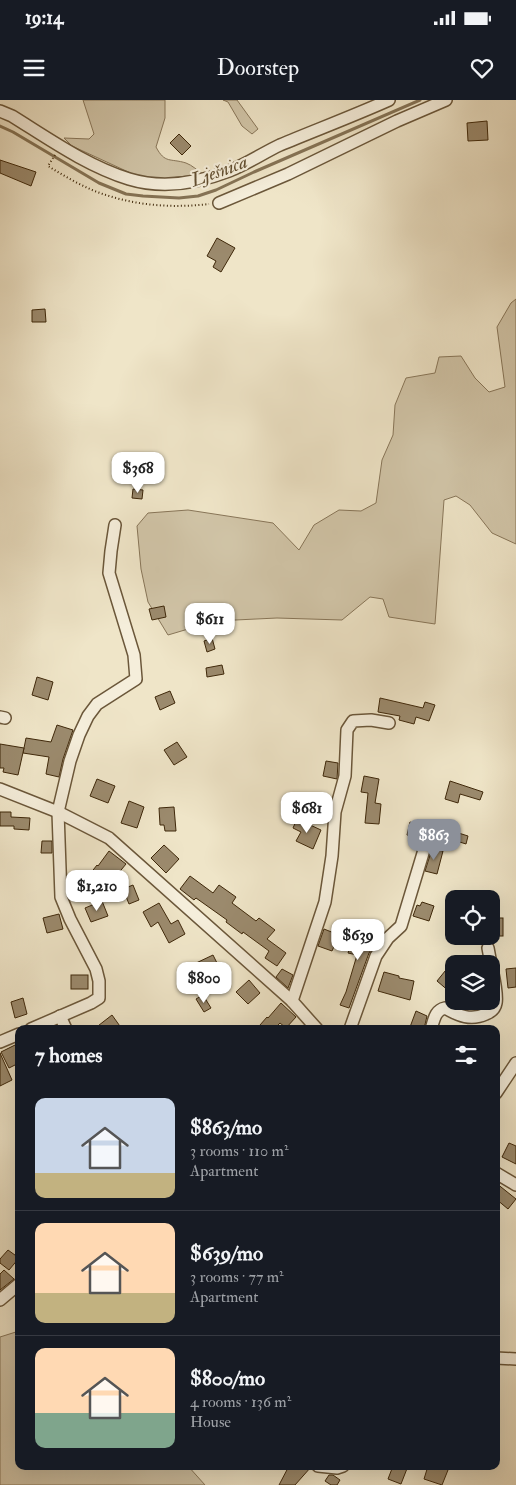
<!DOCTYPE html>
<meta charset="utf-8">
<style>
:root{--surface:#171b24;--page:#242831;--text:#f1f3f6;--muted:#9ea1a6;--line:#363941;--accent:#8c9099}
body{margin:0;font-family:"IM FELL Double Pica",serif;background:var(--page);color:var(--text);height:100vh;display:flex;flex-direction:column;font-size:19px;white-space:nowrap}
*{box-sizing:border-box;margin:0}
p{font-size:16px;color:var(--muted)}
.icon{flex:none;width:28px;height:28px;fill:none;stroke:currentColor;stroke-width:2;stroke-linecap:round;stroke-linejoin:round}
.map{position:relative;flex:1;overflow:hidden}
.panel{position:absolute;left:15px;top:925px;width:485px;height:445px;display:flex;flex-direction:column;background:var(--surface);border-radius:10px;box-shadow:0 5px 20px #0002}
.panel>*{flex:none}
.buttons{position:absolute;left:445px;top:790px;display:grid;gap:10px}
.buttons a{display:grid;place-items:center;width:55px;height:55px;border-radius:10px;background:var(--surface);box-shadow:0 5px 20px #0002;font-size:25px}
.price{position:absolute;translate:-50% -42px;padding:0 11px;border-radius:10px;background:#fff;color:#222;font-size:16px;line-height:32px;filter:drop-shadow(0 1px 2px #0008)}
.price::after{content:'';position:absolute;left:50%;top:30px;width:15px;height:11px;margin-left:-8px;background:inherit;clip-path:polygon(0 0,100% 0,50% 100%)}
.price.selected{background:var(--accent);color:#fff}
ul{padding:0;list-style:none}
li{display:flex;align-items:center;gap:15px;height:125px;padding:0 20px}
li+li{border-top:1px solid var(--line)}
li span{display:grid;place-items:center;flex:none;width:140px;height:100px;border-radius:10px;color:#555}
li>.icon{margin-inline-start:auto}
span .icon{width:60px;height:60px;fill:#fffc;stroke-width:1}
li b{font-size:21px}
h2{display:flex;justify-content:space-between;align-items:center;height:60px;padding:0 20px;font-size:21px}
.status{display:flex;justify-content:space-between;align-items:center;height:35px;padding:0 25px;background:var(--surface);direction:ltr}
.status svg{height:14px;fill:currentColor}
header{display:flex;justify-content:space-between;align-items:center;height:65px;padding:0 20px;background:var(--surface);font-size:22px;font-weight:600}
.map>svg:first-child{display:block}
.green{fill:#d1c5a8;stroke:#887659}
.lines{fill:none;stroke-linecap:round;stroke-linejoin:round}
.stream{stroke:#857355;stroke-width:3}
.building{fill:#9b8a6d;stroke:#3f280a}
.minor-casing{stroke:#6b573a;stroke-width:14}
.path{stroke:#3f280a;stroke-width:2;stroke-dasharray:1 2.5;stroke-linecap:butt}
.minor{stroke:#f5eedb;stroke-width:11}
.labels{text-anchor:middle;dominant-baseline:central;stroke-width:4.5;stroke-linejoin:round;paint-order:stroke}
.water-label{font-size:19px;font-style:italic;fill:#624e30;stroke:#f5eedb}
</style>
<div class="status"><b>19:14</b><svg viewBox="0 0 49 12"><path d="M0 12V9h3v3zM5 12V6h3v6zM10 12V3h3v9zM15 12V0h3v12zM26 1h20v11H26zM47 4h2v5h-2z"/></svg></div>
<header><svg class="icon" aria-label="menu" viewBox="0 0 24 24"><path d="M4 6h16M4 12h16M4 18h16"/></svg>Doorstep<svg class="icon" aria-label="heart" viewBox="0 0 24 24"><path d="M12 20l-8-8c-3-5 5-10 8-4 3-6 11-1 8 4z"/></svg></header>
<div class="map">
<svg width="516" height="1385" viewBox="0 0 516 1385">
<rect width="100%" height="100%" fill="#efe5c8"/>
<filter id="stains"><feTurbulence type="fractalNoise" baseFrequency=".004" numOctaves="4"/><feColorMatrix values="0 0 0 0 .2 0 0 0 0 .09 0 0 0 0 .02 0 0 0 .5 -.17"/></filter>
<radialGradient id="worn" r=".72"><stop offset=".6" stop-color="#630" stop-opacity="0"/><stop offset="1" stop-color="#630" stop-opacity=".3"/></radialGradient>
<g class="green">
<path d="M 83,0 L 165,0 L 165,18 L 156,47 C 165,64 170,58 186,63 C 192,65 198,71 203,74 L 162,79 L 137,76 L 72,46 L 64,38 L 89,39 L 94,34 Z"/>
<polygon points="223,0 237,0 258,29 252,34 242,26 228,2"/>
<polygon points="516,199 516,444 492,433 470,405 456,396 444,400 435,524 389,517 383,499 370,497 342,520 277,518 215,521 168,535 148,502 141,469 137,426 148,413 188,410 273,423 299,450 314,425 339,410 361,411 376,403 382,360 393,335 395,305 406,278 435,273 439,257 461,256 475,278 489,292 505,287 497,227 511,203"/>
<polygon points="19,1231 19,1366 188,1366 205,1385 0,1385 0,1237"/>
</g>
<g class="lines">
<polyline class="stream" points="0,26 13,32 99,83 126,94 143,96 179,98 198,96 216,90 254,72 420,0"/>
</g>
<g class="building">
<polygon points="487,21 488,40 468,41 467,23"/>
<polygon points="179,34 191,46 182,55 170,43"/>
<polygon points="0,60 36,72 31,86 0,73"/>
<polygon points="217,138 235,148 221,172 213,167 216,161 207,156"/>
<polygon points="45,209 46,222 32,222 32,210"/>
<polygon points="133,389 143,390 142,399 132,398"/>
<polygon points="164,506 166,517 152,520 149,509"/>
<polygon points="212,538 215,549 207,552 204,541"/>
<polygon points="222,565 224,574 207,577 206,568"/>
<polygon points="37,577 53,582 48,600 32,595"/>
<polygon points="170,591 175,603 160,610 155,597"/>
<polygon points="380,598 423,608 425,602 435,605 429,621 416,617 414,624 399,620 400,616 378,612"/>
<polygon points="57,625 73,630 63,659 59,677 46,674 49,657 23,653 26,638 51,642"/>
<polygon points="177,642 187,657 174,665 164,650"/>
<polygon points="0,644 24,648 18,675 3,672 4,668 0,668"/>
<polygon points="326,661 338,663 337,679 323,676"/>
<polygon points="364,676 379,679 375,703 381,704 379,724 365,723 368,693 361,692"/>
<polygon points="97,679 115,686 108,703 90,696"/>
<polygon points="450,681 483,692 480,700 460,694 458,703 445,699"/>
<polygon points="129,701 144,707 137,728 121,723"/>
<polygon points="174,707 176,731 165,731 164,725 160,725 159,708"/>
<polygon points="0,712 11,712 11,717 30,718 29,730 14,729 14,726 0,726"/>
<polygon points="297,719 321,730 313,749 296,741 301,732 293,728"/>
<polygon points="410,722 423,726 420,739 407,735"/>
<polygon points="449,730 468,736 466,744 447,738"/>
<polygon points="42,741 52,741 52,753 41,753"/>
<polygon points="164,745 179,759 166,773 151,758"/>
<polygon points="432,749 443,751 437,774 425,771"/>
<polygon points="109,751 126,764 117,775 112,771 103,783 90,774 97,765 98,766"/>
<polygon points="190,776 213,793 219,785 236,797 232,803 256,821 259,818 275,830 267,839 286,853 277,866 265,858 269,851 243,832 242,834 226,822 227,820 196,798 194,800 180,789"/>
<polygon points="133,785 139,800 129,804 123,789"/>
<polygon points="102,801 108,816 91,822 85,808"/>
<polygon points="422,802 434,806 429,821 413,816 417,805 420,806"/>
<polygon points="159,803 171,824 178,820 185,834 169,843 158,822 151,827 143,812"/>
<polygon points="59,814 63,829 47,833 43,818"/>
<rect x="491" y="818" width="12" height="18"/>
<polygon points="324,829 339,835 332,851 318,846"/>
<polygon points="356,829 378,836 375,844 369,853 349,908 340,905 346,892 357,855 348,853"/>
<polygon points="213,855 220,869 201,878 194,864"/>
<polygon points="454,860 454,887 450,892 437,881"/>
<polygon points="516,868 516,887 508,888 506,869"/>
<polygon points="282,869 293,875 288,888 276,877"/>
<polygon points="384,872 399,876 399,878 414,881 410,900 378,891"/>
<rect x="71" y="875" width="17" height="14"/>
<polygon points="249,880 260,893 248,904 236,892"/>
<polygon points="203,895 211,908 204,912 196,899"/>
<polygon points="23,898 27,914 15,918 11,902"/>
<polygon points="281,903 296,917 286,928 280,923 274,929 264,929 260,925 267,917 268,918"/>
<polygon points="416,911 427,916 424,929 415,929 410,927"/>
<polygon points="112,915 122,929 94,929"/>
<polygon points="15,945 19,953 19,963 9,968 1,952"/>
<polygon points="0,953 12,980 0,986"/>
<polygon points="509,1043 516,1046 516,1064 502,1057"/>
<polygon points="496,1083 516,1099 508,1109 496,1099"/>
<polygon points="8,1150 19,1158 9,1170 0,1163 0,1159"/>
<polygon points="4,1170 14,1179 0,1190 0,1174"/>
<polygon points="289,1366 311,1366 311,1367 295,1385 279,1385"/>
<polygon points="393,1366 408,1366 401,1384 388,1379"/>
<polygon points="428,1366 438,1366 448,1370 442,1385 424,1379"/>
<polygon points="329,1375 333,1375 340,1380 337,1385 331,1385 325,1381"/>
</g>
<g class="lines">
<g class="minor-casing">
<g id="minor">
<path d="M 0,11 L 12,16 C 49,39 87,66 129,79 C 162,89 198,83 229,71 C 247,64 263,53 280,45 C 316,30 353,16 389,0"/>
<polyline points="219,103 288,74 397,21 446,0"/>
<polyline points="0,617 5,618"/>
<polyline points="0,689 58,712 109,738 292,901 317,929"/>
<polyline points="488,848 491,864"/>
<polyline points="292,901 325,802 332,756 335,712 345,676 347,630 353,621 371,620 389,623"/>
<polyline points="60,916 66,929"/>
<polyline points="31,929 91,903 99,898 99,881 96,869 70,819 61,797 58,712 70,661 79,635 88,616 97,604 136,579 134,555 109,473 111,451 115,425"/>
<polyline points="350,929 376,856 388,838 401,826 430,730"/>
<path d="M 431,929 C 434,920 435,910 445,908 C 459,916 471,921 486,914 C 491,912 495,909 496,903 C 498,894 493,874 491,864"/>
<polyline points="0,942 19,934"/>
<polyline points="496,993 516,963"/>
<polyline points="496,1073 516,1085"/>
<polyline points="0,1200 19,1184"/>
<polyline points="496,1258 516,1259"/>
<polyline points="318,1366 337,1368 343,1366"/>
</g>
</g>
<path class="path" d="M 55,55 L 48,66 C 66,77 86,89 106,95 C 139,106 175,108 209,104"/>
<use href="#minor" class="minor"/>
</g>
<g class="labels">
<g class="water-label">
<text transform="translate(219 71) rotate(-20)">Lješnica</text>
</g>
</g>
<rect width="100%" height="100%" filter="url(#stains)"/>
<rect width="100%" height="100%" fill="url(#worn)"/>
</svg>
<div class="buttons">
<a><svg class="icon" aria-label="locate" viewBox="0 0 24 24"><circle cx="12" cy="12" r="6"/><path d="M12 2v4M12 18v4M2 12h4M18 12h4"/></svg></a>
<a><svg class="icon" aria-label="layers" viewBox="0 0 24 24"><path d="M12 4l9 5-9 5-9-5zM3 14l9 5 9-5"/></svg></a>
</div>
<b class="price" style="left:138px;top:394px">$368</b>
<b class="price" style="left:210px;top:545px">$611</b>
<b class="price" style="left:307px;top:734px">$681</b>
<b class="price selected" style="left:434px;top:761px">$863</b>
<b class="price" style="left:97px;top:812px">$1,210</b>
<b class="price" style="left:358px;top:861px">$639</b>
<b class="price" style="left:204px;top:904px">$800</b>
<section class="panel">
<h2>7 homes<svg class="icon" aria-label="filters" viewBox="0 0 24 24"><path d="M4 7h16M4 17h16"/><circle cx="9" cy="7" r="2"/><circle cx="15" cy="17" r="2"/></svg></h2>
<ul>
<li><span style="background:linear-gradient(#c9d6e8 75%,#c2b280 0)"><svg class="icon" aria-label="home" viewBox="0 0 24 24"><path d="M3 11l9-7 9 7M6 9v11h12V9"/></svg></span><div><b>$863/mo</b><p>3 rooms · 110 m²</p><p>Apartment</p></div></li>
<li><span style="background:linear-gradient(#ffd9b3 70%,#c2b280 0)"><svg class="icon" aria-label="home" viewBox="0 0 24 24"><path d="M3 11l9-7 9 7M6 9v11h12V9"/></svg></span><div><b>$639/mo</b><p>3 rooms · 77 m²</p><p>Apartment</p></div></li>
<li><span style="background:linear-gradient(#ffd9b3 65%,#7fa58c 0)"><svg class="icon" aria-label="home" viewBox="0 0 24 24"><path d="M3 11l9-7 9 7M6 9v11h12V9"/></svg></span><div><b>$800/mo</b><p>4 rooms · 136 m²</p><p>House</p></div></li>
</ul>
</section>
</div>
